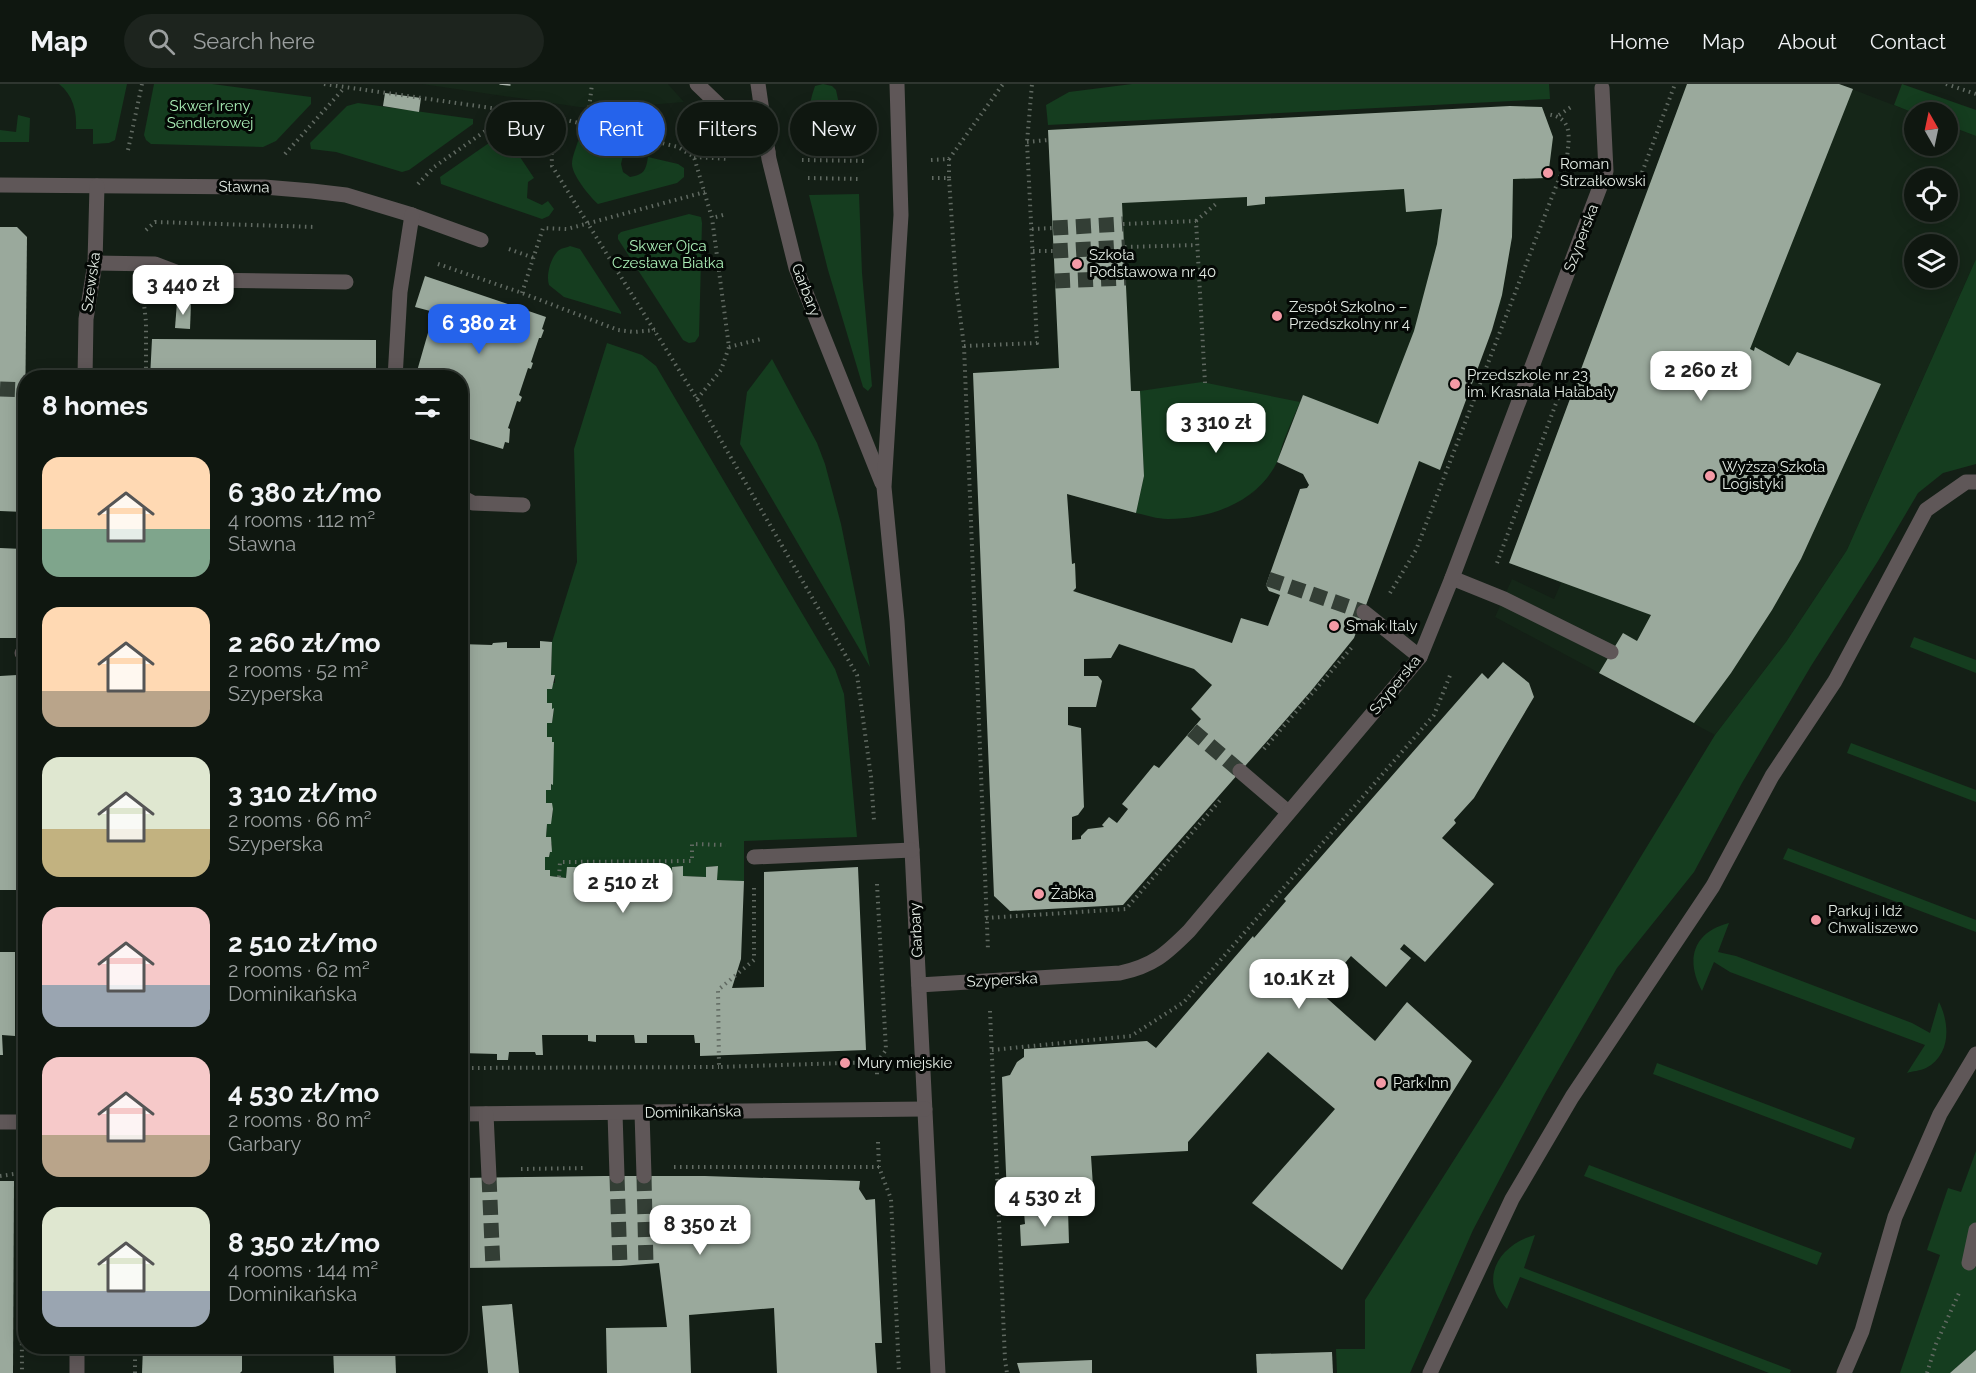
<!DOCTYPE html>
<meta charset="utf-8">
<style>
:root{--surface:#0f1710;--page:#1d241e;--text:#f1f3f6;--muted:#9b9f9f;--line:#2f3630;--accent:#2563eb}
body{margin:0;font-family:Raleway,sans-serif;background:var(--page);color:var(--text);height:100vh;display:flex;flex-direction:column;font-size:22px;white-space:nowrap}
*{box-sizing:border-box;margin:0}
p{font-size:20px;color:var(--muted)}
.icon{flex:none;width:33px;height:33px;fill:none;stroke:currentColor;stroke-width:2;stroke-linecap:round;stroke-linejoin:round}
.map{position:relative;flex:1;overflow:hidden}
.details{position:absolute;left:18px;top:286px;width:450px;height:984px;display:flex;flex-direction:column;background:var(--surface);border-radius:24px;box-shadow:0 3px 15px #0003,0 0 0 2px var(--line)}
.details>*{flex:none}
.banner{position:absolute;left:486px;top:18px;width:570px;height:54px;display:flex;gap:12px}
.needle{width:39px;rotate:351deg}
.tools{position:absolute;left:1904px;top:18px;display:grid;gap:12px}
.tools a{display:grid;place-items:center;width:54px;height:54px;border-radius:50%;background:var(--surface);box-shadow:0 3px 15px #0003,0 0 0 2px var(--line);font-size:30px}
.price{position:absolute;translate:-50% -51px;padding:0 14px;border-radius:12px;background:#fff;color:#222;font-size:20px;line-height:39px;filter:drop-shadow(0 2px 3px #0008)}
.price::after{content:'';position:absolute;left:50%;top:36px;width:18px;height:14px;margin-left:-9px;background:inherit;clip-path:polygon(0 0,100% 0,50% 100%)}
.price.selected{background:var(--accent);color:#fff}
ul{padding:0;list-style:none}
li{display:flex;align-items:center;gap:18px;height:150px;padding:0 24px}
li span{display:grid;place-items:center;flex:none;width:168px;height:120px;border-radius:18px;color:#555}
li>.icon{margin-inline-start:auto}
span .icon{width:72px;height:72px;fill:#fffc;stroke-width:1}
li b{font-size:26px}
h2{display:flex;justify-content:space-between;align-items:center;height:72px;padding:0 24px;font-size:26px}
.tag{padding:0 21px;border-radius:27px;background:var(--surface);box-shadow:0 3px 15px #0003,0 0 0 2px var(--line);font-size:21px;line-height:54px}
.tag.selected{background:var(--accent);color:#fff}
header{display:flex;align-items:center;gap:36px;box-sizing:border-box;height:84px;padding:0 30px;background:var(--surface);border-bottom:2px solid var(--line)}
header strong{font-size:28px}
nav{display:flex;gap:33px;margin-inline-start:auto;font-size:21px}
.search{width:420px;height:54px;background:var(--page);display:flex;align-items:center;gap:15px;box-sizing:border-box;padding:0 21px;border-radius:33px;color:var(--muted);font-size:22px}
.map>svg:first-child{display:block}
.built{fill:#152618;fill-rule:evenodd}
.green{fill:#153d1f}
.building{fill:#9aa99c;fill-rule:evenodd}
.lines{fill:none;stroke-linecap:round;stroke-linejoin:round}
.minor-tunnel{stroke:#333e35;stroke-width:15;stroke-dasharray:15 8;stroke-linecap:butt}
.path{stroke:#616a62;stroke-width:4;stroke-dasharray:1.5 4.5;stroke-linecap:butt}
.minor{stroke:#5f5758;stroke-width:15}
.tram{stroke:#adb6ae;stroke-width:1.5}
.poi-dot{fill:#f49aa6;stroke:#040805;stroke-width:2}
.labels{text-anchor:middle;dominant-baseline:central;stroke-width:6;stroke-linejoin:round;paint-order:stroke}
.park-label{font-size:15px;fill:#aaeeb6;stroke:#040805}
.poi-label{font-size:15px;fill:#e3ebe4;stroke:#040805;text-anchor:start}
.street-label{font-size:15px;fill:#e3ebe4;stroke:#040805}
</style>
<header>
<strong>Map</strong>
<div class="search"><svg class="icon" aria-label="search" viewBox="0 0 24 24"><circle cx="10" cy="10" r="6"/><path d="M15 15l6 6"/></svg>Search here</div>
<nav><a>Home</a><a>Map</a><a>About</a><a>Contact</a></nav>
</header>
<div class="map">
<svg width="1976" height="1289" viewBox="0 0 1976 1289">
<rect width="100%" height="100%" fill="#141f16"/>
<g class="built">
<polygon points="422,0 668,0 684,18 613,24 579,23"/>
<path d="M 1687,0 L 1839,0 L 1914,29 L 1914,62 L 1947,62 L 1947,41 L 1976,52 L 1976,175 L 1847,466 L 1786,558 L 1715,651 L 1495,533 L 1512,495 L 1554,515 L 1561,499 L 1509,479 ZM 1914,94 L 1947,94 L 1947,128 L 1914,128 ZM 1914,160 L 1947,160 L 1947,194 L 1914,194 Z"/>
<polygon points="1510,22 1542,23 1553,53 1549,85 1546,94 1513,96 1512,153 1501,219 1440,386 1419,378 1408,408 1284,358 1277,378 1264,398 1253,409 1239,418 1210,429 1188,434 1166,435 1136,429 1067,410 978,399 973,289 1059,283 1048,46"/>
</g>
<g class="green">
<path d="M 59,0 L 127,0 L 115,56 L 109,59 L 93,60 L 93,45 L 76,45 C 77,27 73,11 59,0 Z"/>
<polygon points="154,0 212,0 311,13 311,20 276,57 263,63 151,60 146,56 144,51"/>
<path d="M 823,0 L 832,2 L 836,6 L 849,67 L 808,66 C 807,43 807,24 815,2 Z"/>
<polygon points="1132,0 1549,0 1550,15 1048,41 1046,21 1069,8"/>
<polygon points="1902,0 1976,26 1976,52 1947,41 1947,28 1914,29 1894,21"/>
<polygon points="358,19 473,35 473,40 409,86 402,88 336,68 311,65 310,59 347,22"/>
<polygon points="18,31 30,34 29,58 0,58 0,46 16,48"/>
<polygon points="499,52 506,52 534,94 528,98 527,114 542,121 548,117 554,125 549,132 542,135 441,100 440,93"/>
<path d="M 578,57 L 624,67 L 621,80 L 623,88 L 630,93 C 644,91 646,86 648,73 L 678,80 L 684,84 L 684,93 L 677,99 L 598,120 C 590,113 572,91 572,80 C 572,73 576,64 578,57 Z"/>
<polygon points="859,110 862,189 872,302 868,307 863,303 828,186 809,111"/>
<polygon points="689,130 701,133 702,139 699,252 695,258 689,259 683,256 618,155 618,151 621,148"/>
<path d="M 570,162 L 580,165 L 621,228 L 621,230 L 564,213 L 549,201 C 546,192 550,176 557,168 C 560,164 566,164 570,162 Z"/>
<polygon points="1976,175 1976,380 1943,389 1918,409 1878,477 1811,582 1742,699 1694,788 1617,884 1544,1011 1473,1146 1410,1289 1337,1289 1336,1265 1365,1265 1365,1216 1501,1002 1715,651 1786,558 1847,466"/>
<polygon points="607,259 642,271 656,282 835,585 844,610 857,753 744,757 744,797 717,796 717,782 706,783 706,793 683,792 683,782 672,783 672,793 648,793 648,783 638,783 637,794 613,793 613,783 602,794 577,794 577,783 567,784 566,794 550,792 550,786 545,786 545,773 549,773 552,760 546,753 547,740 552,734 553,726 546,719 546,706 551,706 554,658 552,658 552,653 547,653 547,639 552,639 554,625 552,625 547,619 547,605 552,605 552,599 555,599 555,591 551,591 552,558 577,478 574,365"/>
<polygon points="772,275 817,359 825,380 841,440 870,583 740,360 747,308"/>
<path d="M 1202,298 L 1300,318 C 1295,330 1289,343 1284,356 C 1281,363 1280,371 1277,378 C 1258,418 1210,435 1168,435 C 1157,435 1146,431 1136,429 L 1144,392 L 1140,307 Z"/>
<polygon points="1914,553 1976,576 1976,589 1910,563"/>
<polygon points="1851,659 1976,706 1976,718 1847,669"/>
<polygon points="1788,764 1976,836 1976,848 1783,775"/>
<path d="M 1729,839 L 1718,868 L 1736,872 L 1912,939 L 1930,949 L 1939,918 C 1950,940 1951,971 1926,984 C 1920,987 1913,987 1907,989 L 1925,961 L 1730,888 L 1714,878 L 1702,907 C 1685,876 1693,848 1729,839 Z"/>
<polygon points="1657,979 1855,1054 1851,1065 1653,990"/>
<polygon points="1976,1067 1976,1266 1950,1289 1900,1289 1940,1171 1927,1166 1948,1104 1961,1108"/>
<polygon points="1589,1081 1822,1169 1817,1181 1584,1092"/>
<path d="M 1535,1151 L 1524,1184 L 1791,1286 L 1790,1289 L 1769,1289 L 1520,1193 L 1507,1225 C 1477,1195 1500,1160 1535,1151 Z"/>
</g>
<g class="building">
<polygon points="1687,0 1839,0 1853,5 1750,265 1754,267 1755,263 1789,282 1797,268 1881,300 1801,475 1772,526 1731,589 1694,639 1599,589 1623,549 1637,557 1651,531 1509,479"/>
<polygon points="385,9 421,14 419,28 383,22"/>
<path d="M 1510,22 L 1542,23 L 1553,53 L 1549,85 L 1546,94 L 1513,95 L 1512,153 L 1502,211 L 1492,246 L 1440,386 L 1419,377 L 1354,554 L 1311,607 L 1123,821 L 1010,827 L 994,812 L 973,289 L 1059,284 L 1048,46 ZM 1404,105 L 1406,128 L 1442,125 L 1437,160 L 1414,247 L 1378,340 L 1303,311 L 1277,378 L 1303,390 L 1309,401 L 1307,404 L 1300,405 L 1266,501 L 1269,507 L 1280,511 L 1268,542 L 1241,534 L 1232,559 L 1073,507 L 1076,504 L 1075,479 L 1072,480 L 1067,410 L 1136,429 L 1144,392 L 1140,307 L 1131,307 L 1122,119 L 1247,113 L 1247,122 L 1265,120 L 1265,113 ZM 1119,560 L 1194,585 L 1212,601 L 1191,625 L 1201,635 L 1159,684 L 1154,681 L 1122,720 L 1128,725 L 1117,739 L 1109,733 L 1102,741 L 1104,743 L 1088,745 L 1081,752 L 1081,755 L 1072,756 L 1072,733 L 1078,731 L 1084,723 L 1081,644 L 1068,641 L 1068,623 L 1096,623 L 1102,597 L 1098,592 L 1084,592 L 1084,575 L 1111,574 Z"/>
<polygon points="0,143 17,143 27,153 24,428 0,427"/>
<polygon points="425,192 546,233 542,245 544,246 541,254 539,254 531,278 533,279 531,285 528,284 519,311 522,313 520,318 517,317 508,344 510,345 509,359 505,358 503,365 460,352 460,294 415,294 434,228 415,223"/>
<polygon points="177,218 191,219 190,245 175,244"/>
<polygon points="152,255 376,256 376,294 333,294 327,288 320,294 259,294 252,287 246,294 150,294"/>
<polygon points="0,464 23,465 22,554 0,554"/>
<polygon points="540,557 552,558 551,591 555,591 552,605 547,605 547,619 552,619 552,625 554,624 552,639 547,639 547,653 552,653 552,658 554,658 553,701 551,700 551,706 546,706 546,719 552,719 553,725 551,740 547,740 546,753 551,753 552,768 550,768 549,773 545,773 545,786 550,786 550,792 566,794 567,783 577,783 577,794 602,794 602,783 613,783 613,793 637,794 637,783 648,783 648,793 672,793 672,783 683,782 683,792 706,793 706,783 718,782 717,796 744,797 741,875 732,904 764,903 764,788 858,783 866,966 700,972 700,959 695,959 694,951 647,951 647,959 635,959 634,951 596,951 596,958 588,957 588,951 542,951 543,971 536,971 535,968 509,968 508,976 497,976 497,970 460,969 460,560 492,561 493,559 507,558 507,564 540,564"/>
<polygon points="1503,578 1529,599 1534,613 1474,714 1454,736 1456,739 1442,754 1494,800 1425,878 1404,860 1400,865 1411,874 1386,903 1351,872 1320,908 1375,957 1407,918 1472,977 1342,1186 1252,1119 1335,1025 1268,968 1188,1058 1188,1067 1091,1072 1093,1102 1007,1112 1002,993 1010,991 1017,978 1024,973 1024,965 1147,957 1156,964 1253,852 1254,854 1286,817 1284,815 1482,589 1488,595"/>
<polygon points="18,585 21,585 16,760 19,760 18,806 0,806 0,592 17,591"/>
<polygon points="0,868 15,868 15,952 2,951 3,971 0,971"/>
<polygon points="604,1092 705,1092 860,1097 859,1105 866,1116 875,1115 882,1259 875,1259 877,1289 777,1289 774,1224 689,1231 691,1289 607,1289 606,1244 667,1243 659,1179 620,1182 460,1184 460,1094"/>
<polygon points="0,1097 14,1097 13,1289 0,1289"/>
<polygon points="1068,1126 1069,1159 1021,1162 1020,1141 1025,1140 1024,1128"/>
<polygon points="512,1220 519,1289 488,1289 482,1223 482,1222"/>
<polygon points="143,1263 240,1263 242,1265 242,1287 240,1289 142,1289"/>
<polygon points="333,1263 395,1263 396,1289 334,1289"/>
<polygon points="1976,1266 1976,1289 1950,1289"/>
<polygon points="1332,1268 1333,1289 1257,1289 1256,1270"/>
<polygon points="1092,1276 1092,1289 1020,1289 1017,1279"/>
</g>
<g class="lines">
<g class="minor-tunnel">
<polyline points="1053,144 1123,140"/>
<polyline points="1053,167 1125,163"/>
<polyline points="1055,197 1126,194"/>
<polyline points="0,305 26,306"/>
<polyline points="1268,495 1364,528"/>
<polyline points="1192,646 1240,687"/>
<polyline points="617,1092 620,1182"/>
<polyline points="644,1092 646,1181"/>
<polyline points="489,1093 493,1184"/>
</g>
<g class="path">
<polyline points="324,0 554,33 556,20"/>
<polyline points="1946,0 1976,10"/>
<polyline points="1559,31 1571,23"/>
<polyline points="587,41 592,0"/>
<polyline points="1027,58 1048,56"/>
<polyline points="128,66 142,0"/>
<polyline points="285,70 345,3"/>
<polyline points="694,73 729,75"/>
<polyline points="802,76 867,77"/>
<polyline points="931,76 949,75 1003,0"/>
<polyline points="808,94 858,95"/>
<polyline points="932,94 949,94 956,201 964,262 988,866"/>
<polyline points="949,94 949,75"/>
<polyline points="1640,94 1675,0"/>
<polyline points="418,100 434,83 491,43 504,25"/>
<polyline points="723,131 712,134 694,73 678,63 554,33 551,51 552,82 697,315 857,591 871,693 874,736"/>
<polyline points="1196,137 1217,119"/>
<polyline points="1123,140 1196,137 1205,299"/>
<polyline points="1032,145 1053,144"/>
<polyline points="146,146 155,138 316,143"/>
<polyline points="1125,163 1197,161"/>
<polyline points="509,165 534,174"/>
<polyline points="1033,167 1053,167"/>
<polyline points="438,180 522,209 618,246 634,248 655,246"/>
<polyline points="1126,194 1199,191"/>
<polyline points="522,209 543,144 567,145 705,108"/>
<polyline points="143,211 146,238 146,294"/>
<polyline points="964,262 1037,259 1027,58 1032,0"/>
<polyline points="729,263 761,255"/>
<polyline points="697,315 721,286 729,263 712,134"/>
<polyline points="1497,479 1565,295"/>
<path d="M 1390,509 L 1416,466 L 1567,74 C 1569,53 1574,33 1546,30"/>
<polyline points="1264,665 1353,562"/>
<polyline points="559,793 560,778 692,777 692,760 726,761"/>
<polyline points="877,800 886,966 877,978 877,994"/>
<polyline points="754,804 754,876 718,906 719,983 877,978"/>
<polyline points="986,834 1126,825 1222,714"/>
<polyline points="990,927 1005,1276 1007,1289"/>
<polyline points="992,966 1131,952 1184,918 1434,631 1451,589"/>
<polyline points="460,984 719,983"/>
<polyline points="878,1058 879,1083 891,1115 899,1289"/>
<polyline points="674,1083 879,1083"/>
<polyline points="521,1085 586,1084"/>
<polyline points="0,1092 21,1089 22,1289"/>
<polyline points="135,1289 135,1263"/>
<polyline points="1927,1289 1936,1260 1959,1209"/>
</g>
<g class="minor">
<polyline points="697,0 768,68"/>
<polyline points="758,0 769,75 796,184 882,399"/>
<polyline points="897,0 901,131 884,403 897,537 912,766 938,1289"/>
<polyline points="0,101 264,103 312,107 346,111 412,131 481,156"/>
<polyline points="95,179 155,180 197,196 346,198"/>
<polyline points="85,294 86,235 95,179 97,102"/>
<polyline points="395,294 400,208 412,131"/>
<polyline points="460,412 473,419 523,421"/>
<polyline points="24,446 26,446"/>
<polyline points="1452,494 1504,515 1611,568"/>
<polyline points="1364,528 1420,573"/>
<polyline points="22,569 26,569"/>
<polyline points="1240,687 1288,728"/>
<polyline points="754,773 912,766"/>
<path d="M 919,901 L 1120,889 C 1153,882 1166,870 1189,847 L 1420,573 L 1452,494 L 1606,87 L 1602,4"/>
<polyline points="615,1029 617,1092"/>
<polyline points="642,1029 644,1092"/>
<polyline points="460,1030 925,1025"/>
<polyline points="486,1030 489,1093"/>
<polyline points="0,1038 26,1038"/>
<polyline points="1969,1179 1976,1146"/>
<polyline points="77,1289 77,1263"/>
<polyline points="1430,1289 1512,1115 1572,1013 1713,802 1772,692 1835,597 1926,426 1966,398 1976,398"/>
<polyline points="1844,1289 1862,1247 1895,1133 1940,1030 1976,970"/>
</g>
<polyline class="tram" points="500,0 510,1"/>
</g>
<g class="poi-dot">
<circle cx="1548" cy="89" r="6"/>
<circle cx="1077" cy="180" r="6"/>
<circle cx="1277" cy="232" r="6"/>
<circle cx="1455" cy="300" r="6"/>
<circle cx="1710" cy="392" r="6"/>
<circle cx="1334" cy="542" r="6"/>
<circle cx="1039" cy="810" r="6"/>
<circle cx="1816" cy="836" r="6"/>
<circle cx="845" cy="979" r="6"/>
<circle cx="1381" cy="999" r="6"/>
</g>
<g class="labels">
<g class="park-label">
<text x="210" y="22">Skwer Ireny<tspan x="210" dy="17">Sendlerowej</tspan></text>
<text x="668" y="162">Skwer Ojca<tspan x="668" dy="17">Czesława Białka</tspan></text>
</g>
<g class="poi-label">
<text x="1560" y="80">Roman<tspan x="1560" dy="17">Strzałkowski</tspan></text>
<text x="1089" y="171">Szkoła<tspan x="1089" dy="17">Podstawowa nr 40</tspan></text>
<text x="1289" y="223">Zespół Szkolno –<tspan x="1289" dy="17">Przedszkolny nr 4</tspan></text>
<text x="1467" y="291">Przedszkole nr 23<tspan x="1467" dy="17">im. Krasnala Hałabały</tspan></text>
<text x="1722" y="383">Wyższa Szkoła<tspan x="1722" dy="17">Logistyki</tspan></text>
<text x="1346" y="542">Smak Italy</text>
<text x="1051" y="810">Żabka</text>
<text x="1828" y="827">Parkuj i Idź<tspan x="1828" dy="17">Chwaliszewo</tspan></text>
<text x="857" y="979">Mury miejskie</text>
<text x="1393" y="999">Park Inn</text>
</g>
<g class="street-label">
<text transform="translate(244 103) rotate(1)">Stawna</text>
<text transform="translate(1581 154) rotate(-69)">Szyperska</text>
<text transform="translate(91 198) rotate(-82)">Szewska</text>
<text transform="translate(806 206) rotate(69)">Garbary</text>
<text transform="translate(1395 601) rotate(-51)">Szyperska</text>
<text transform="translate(916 846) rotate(-93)">Garbary</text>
<text transform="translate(1002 896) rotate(-3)">Szyperska</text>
<text transform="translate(693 1028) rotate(-1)">Dominikańska</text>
</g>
</g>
</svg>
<div class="tools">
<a><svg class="needle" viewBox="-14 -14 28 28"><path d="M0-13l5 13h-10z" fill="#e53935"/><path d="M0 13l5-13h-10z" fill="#9b9f9f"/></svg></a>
<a><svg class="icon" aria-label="locate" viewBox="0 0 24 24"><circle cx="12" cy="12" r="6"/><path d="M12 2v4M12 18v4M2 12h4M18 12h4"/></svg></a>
<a><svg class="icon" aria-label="layers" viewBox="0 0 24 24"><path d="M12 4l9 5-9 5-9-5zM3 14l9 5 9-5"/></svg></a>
</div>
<b class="price" style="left:183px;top:232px">3 440 zł</b>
<b class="price selected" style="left:479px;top:271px">6 380 zł</b>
<b class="price" style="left:1701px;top:318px">2 260 zł</b>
<b class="price" style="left:1216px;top:370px">3 310 zł</b>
<b class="price" style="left:623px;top:830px">2 510 zł</b>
<b class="price" style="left:1299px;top:926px">10.1K zł</b>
<b class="price" style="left:1045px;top:1144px">4 530 zł</b>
<b class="price" style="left:700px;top:1172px">8 350 zł</b>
<div class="banner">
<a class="tag">Buy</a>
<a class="tag selected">Rent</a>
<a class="tag">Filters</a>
<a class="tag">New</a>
</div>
<section class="details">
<h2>8 homes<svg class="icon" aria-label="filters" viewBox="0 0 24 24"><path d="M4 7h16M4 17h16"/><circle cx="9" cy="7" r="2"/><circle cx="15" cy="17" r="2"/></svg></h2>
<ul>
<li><span style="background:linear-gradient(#ffd9b3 60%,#7fa58c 0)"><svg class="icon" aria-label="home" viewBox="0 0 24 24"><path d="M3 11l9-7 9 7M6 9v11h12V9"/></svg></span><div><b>6 380 zł/mo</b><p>4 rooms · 112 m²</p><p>Stawna</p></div></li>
<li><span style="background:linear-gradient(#ffd9b3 70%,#b9a48a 0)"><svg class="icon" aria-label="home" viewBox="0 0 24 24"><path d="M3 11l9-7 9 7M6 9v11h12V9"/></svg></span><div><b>2 260 zł/mo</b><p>2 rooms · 52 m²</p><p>Szyperska</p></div></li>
<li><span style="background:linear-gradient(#dfe7d0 60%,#c2b280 0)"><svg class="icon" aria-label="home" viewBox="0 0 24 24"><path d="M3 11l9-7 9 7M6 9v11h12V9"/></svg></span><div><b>3 310 zł/mo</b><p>2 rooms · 66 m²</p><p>Szyperska</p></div></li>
<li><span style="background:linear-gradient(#f6c9c9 65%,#9aa5b1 0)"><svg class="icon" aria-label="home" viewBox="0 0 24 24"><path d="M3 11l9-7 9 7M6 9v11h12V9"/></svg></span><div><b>2 510 zł/mo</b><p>2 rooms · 62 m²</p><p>Dominikańska</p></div></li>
<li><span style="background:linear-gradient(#f6c9c9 65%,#b9a48a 0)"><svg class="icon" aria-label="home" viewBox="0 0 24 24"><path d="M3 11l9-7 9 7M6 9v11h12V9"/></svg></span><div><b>4 530 zł/mo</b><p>2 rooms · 80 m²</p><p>Garbary</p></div></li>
<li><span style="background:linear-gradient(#dfe7d0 70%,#9aa5b1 0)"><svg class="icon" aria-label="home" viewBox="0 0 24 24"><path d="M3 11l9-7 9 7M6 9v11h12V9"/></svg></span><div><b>8 350 zł/mo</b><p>4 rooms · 144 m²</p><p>Dominikańska</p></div></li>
</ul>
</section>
</div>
